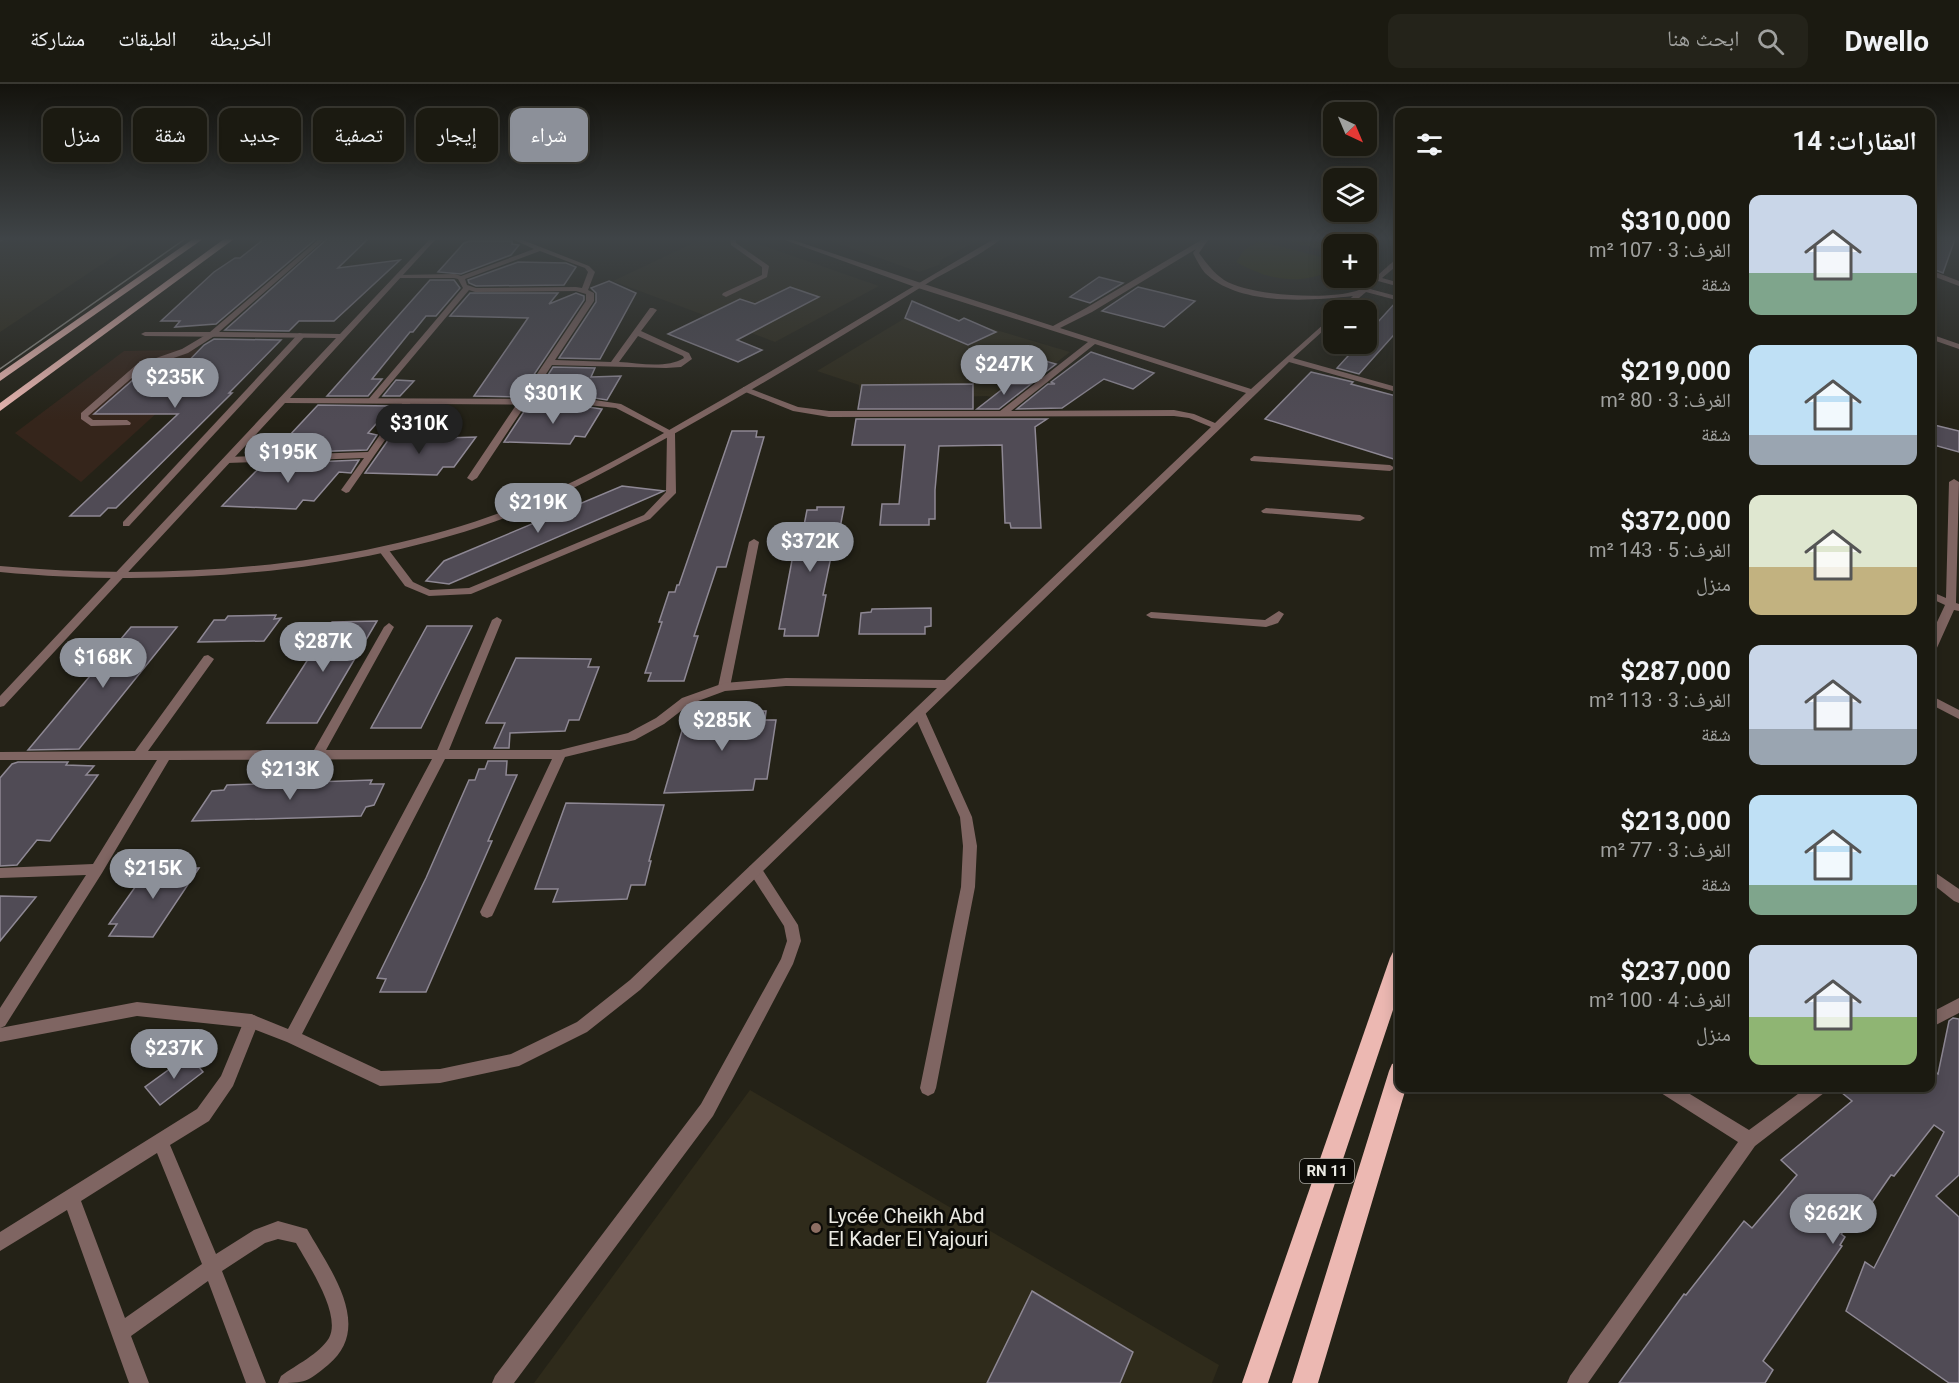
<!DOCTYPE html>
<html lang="ar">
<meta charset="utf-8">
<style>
:root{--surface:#1b1a11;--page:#24231a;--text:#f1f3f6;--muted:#a0a19f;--line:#393831;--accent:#8c9099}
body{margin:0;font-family:Roboto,"Noto Naskh Arabic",sans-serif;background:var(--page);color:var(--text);direction:rtl;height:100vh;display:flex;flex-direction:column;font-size:22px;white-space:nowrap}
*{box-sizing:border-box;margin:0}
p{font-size:20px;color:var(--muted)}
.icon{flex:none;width:33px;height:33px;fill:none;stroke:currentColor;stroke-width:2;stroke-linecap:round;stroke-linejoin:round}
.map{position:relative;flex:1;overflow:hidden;direction:ltr}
.panel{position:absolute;left:1395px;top:24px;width:540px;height:984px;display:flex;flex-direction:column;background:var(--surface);border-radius:12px;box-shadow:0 3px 15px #0003,0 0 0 2px var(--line);direction:rtl}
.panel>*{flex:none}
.hud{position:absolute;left:18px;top:24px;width:570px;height:54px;direction:rtl;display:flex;gap:12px}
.needle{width:39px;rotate:136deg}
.controls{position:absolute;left:1323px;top:18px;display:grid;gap:12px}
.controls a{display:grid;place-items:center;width:54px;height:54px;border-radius:12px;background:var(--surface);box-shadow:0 3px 15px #0003,0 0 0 2px var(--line);font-size:30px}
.price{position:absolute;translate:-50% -51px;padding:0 14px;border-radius:21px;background:var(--accent);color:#fff;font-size:20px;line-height:39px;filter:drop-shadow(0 2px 3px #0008)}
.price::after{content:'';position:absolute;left:50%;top:36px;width:18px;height:14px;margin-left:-9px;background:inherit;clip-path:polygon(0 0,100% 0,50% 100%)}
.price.active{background:#222;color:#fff}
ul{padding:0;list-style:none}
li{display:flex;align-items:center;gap:18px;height:150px;padding:0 18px}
li span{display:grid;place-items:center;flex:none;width:168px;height:120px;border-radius:12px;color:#555}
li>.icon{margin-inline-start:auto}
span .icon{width:72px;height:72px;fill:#fffc;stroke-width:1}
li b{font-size:26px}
h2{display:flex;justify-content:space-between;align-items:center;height:72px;padding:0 18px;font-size:26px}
.chip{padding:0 21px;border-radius:12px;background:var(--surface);box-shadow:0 3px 15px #0003,0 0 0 2px var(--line);font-size:21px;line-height:54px}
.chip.active{background:var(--accent);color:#fff}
header{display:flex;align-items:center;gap:36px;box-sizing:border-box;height:84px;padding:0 30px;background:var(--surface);border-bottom:2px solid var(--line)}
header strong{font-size:28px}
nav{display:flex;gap:33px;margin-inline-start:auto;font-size:21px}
.search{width:420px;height:54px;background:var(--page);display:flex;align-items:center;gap:15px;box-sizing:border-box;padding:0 21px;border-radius:12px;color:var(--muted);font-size:22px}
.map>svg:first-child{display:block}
.built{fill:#2f2b1b}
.medical{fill:#35251b}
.green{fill:#2d2e07}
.building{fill:#504b55;stroke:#8e8894;stroke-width:1.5}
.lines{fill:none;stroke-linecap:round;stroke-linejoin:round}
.service{fill:#7f6562;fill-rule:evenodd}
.minor{fill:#7f6562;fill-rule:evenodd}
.tertiary{fill:#7f6562;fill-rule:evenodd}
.trunk{fill:#ecb8b2;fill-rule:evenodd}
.tram{stroke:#918f87;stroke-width:1.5}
.education-dot{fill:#8d6e63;stroke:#0c0b07;stroke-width:2}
.labels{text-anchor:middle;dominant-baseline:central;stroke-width:6;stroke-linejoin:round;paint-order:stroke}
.shield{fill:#0c0b07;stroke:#a8a7a1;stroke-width:1.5}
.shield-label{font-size:15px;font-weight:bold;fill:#ebeae3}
.near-poi-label{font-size:20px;fill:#ebeae3;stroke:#0c0b07;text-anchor:start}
</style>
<header>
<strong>Dwello</strong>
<div class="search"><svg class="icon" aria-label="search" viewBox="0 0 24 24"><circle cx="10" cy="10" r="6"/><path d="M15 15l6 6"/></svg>ابحث هنا</div>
<nav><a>الخريطة</a><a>الطبقات</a><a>مشاركة</a></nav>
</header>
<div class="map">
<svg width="1959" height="1299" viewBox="0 0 1959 1299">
<rect width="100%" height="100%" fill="#242217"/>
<g class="built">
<polygon points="0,155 140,155 0,248"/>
<polygon points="702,155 744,155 879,202 775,258 613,197"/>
<polygon points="825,155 980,155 941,176 939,181 919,188"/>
<polygon points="922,224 1070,268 1007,317 987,312 861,316 859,301 817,287"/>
<polygon points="750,1006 1219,1281 1212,1299 534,1299"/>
</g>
<polygon class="medical" points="227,265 81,398 15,349 124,267"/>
<g class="green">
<polygon points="1280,155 1331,155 1356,160 1334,160 1333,169"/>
<path d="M 1259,157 L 1333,176 L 1333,186 C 1299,202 1268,196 1236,178 L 1244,166 Z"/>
</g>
<g class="building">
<polygon points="264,155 316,155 216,240 175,243 180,237 161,237 214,188 235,174 240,174"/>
<polygon points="327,155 368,155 338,184 400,176 334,237 299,237 289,247 225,246"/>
<polygon points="1930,155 1955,155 1943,189 1930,184"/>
<polygon points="470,157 512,157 512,160 519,161 511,171 461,190 438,188 464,159"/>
<polygon points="518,178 566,179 576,183 564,201 476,202 469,199 468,196"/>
<polygon points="1099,193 1123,199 1090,219 1070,213"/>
<polygon points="430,196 454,196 460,204 436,232 426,232 413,248 410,248 372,295 382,295 368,312 327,312"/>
<polygon points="609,197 636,209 600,275 559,274 596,218 596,209 591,204"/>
<polygon points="790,203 819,213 737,256 762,266 738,278 668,250 740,215 755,220"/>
<polygon points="1138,203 1163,209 1195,217 1164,243 1102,227"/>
<polygon points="470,209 558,209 549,220 576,209 584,212 584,216 519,313 474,312 528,234 450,232"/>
<polygon points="912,217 959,237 964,234 996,248 968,261 905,234"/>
<polygon points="1396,218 1400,219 1400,244 1359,290 1337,284 1359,260 1366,260 1366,251"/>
<polygon points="214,255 281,256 229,309 232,309 116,424 108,424 100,432 70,432 178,330 94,330 142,288 178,288 204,261"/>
<polygon points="1010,267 1056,280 1039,293 1006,278"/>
<polygon points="1091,268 1154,289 1133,305 1104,295 1062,324 1017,325 1048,300 1055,300 1051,298"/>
<polygon points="553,283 595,284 591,293 621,292 607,316 588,313 534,313"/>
<polygon points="1311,288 1353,298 1351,300 1400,313 1400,377 1265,335"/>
<polygon points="396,296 414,297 400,312 383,312"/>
<polygon points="973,300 973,325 858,325 862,301"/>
<polygon points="1009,300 1031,300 999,325 977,325"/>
<polygon points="318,321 392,322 368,349 377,351 367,366 273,369"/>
<polygon points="527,323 588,323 602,325 585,353 575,352 570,360 504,358"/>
<polygon points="856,335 1047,335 1035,343 1041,444 1011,444 1010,439 1005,439 1002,361 939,362 935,406 935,435 929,435 929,441 880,441 882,420 899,420 905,361 852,361"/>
<polygon points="1930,340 1959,347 1959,368 1930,360"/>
<polygon points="732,347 757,347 756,353 764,353 726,483 717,483 694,552 698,552 684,597 648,597 651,589 645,589 662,538 659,538 669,508 675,508 677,501 679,501"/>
<polygon points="391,352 443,354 476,353 454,383 443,383 437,391 365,389"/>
<polygon points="359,376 351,389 339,388 314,417 303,416 296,425 222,422 263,380"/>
<polygon points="622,402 664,407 449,500 426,497 444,477"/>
<polygon points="817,423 844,423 840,444 837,444 823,511 826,511 818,552 784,552 785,545 779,545 793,471 798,472 807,426 817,426"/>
<polygon points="931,524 931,542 925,543 925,550 859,550 861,529 871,528 872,525"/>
<polygon points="276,531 274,535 281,534 264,557 198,558 214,536 225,536 228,532"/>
<polygon points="377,537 317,639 267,639 332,538"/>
<polygon points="427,542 472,542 421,644 371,644"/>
<polygon points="131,543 177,543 79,665 28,666"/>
<polygon points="516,574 591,575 588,583 599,583 579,636 569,636 565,647 510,649 509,664 494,664 505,639 486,639"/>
<polygon points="688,626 766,627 765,636 776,636 767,695 755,695 753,706 664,709"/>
<polygon points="488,677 507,677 506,691 517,691 488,757 492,757 426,908 380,908 386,895 377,894 426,794 469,696 475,696 479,685 485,685"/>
<polygon points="18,678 68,678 66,681 94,682 86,691 98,691 50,757 37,756 17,781 0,782 0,694 12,680"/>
<polygon points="372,696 370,700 384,700 374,721 366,723 361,732 192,737 212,707 224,706 227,701"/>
<polygon points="566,719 664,721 649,777 651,777 645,801 631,801 627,815 553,818 558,805 535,805"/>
<polygon points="160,777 189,777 187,784 199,784 153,853 109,852 117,840 109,840 145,789 152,789"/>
<polygon points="0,812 36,813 0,857"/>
<polygon points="1953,934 1959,935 1959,1091 1936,1112 1959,1133 1959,1299 1949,1299 1846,1227 1865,1178 1874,1184 1944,1048 1934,1041 1894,1092 1891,1091 1864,1130 1841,1150 1845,1153 1840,1161 1842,1162 1763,1277 1773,1286 1765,1299 1619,1299 1684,1210 1686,1211 1744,1137 1752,1144 1797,1091 1781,1076 1852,1017 1836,1004 1930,1004 1930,984 1938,990 1949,937"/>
<polygon points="189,971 203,988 160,1021 145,1003"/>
<polygon points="1032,1207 1133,1268 1120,1299 987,1299"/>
</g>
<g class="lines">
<g class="service">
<path d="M 512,155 L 520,155 L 589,182 L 595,188 L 588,206 L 594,209 L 594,217 L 555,276 L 611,278 L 650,224 L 653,224 L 657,226 L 641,247 L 689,269 L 692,275 L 681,283 L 666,284 L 552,281 L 477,394 L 472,397 L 467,394 L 586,217 L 586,210 L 576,207 L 475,208 L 469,206 L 374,319 L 367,317 L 463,204 L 458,195 L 454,194 L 399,194 L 397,193 L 397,191 L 455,190 L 461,192 L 534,165 ZM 540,167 L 585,184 L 588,188 L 582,204 L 576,203 L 476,204 L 467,201 L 465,195 ZM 638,252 L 683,272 L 684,274 C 666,285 639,279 619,278 Z"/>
<polygon points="730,155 736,155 736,159 769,182 767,193 726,213 722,211 723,209 762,191 762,183 731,161"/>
<polygon points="1930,186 1959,197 1959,202 1930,191"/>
<polygon points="209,249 216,251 188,269 142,285 88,332 93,336 127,336 131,339 130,341 91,342 81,335 81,329 136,281 182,265"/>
<polygon points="299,249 306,251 129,442 123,442 123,438"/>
<polygon points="405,315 412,317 349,408 346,409 341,406 364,374 227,379 222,376 227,373 368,368"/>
<polygon points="671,346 675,349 676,409 650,435 471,510 429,512 405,502 379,467 380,465 388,465 413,498 430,506 469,504 644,431 666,408 667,349"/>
<polygon points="1254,372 1390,381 1395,384 1390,387 1251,377 1250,375"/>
<polygon points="1266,424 1360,431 1365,434 1360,437 1263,429 1261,427"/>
<polygon points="754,455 759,458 730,603 724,607 718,603 749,458"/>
<polygon points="1279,527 1284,530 1278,539 1266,543 1151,534 1146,531 1151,528 1265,536"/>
<polygon points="919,624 925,628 972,733 977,762 975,803 936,1004 934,1009 928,1012 922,1009 920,1004 961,803 963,762 960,733 913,628"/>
<polygon points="755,781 760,782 798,841 801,857 793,880 713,1032 514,1299 492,1299 495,1292 701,1020 781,875 787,857 784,842 748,786 750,782"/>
<path d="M 251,930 L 256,932 L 259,937 L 233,1002 L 209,1037 L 170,1061 L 216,1170 L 254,1146 L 278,1137 L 307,1145 C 329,1184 375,1243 328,1281 C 307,1298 306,1299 278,1299 L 281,1292 C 296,1281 319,1270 329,1254 C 342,1230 307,1179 296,1159 L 278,1155 L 265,1159 L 222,1187 L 266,1299 L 246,1299 L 208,1197 L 131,1252 L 149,1299 L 129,1299 L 67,1126 L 0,1167 L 0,1148 L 197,1025 L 221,992 L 246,932 ZM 157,1069 L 202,1180 L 125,1234 L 81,1117 Z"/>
</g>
<g class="minor">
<polygon points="0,155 6,155 0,158"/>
<polygon points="319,155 325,155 219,248 340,250 430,155 436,155 290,314 588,315 621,320 675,349 668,351 616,324 588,321 285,319 4,622 0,623 0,612 336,254 145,252 141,250 145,248 210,248"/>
<path d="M 782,155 L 790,155 L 921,199 L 1053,242 L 1086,224 L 1203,155 L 1208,156 L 1199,169 C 1207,180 1213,188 1224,196 C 1249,212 1328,216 1356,207 C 1368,204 1387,180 1400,173 L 1400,179 L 1382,194 L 1400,199 L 1400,203 L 1378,197 L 1370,205 L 1400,213 L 1400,217 L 1366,208 L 1345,226 L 1338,226 L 1353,212 C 1309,217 1239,222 1205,189 C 1200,183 1196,175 1193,169 L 1196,165 L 1092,228 L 1060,244 L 1251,305 L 1334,231 L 1334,237 L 1293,274 L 1400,304 L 1400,309 L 1289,278 L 640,906 L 587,948 L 519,982 L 440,999 L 380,1002 L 287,958 L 251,944 L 137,932 L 0,958 L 0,944 L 137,918 L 251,930 L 288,945 L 432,675 L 169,676 L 102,789 L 5,942 L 0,944 L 0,924 L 86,791 L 0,794 L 0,784 L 93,780 L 157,676 L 0,676 L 0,668 L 135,667 L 204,572 L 208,571 L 214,575 L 212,578 L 148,667 L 314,666 L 384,543 L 389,539 L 394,543 L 326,666 L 437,666 L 492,536 L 497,533 L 502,536 L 449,666 L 560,666 L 628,649 L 656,634 L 682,614 L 724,599 L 786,594 L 945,596 L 1211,343 L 1189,334 L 1174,332 L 829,333 L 793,327 L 743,307 L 743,303 L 746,303 L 798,323 L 829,327 L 1000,327 L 1088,258 L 915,203 ZM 1095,260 L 1246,309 L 1215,339 L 1194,330 L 1174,326 L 1011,327 ZM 786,602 L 937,604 L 630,896 L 577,938 L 511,970 L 440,985 L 381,987 L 302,950 L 445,675 L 552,675 L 480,828 L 482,832 L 487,834 L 492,832 L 494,828 L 565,673 L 635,656 L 664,640 L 690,620 L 725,607 Z"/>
<polygon points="1954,395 1959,398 1956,519 1959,520 1959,527 1954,526 1936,566 1930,570 1930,553 1945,521 1930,514 1930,507 1946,514 1949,398"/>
<polygon points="1930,611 1959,626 1959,635 1930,620"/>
<polygon points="1930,785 1959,805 1959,819 1954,817 1930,798"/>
<polygon points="1959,914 1959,929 1930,944 1930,929"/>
<polygon points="1659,1004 1680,1004 1749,1046 1806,1004 1826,1004 1824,1009 1755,1062 1588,1299 1567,1299 1570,1292 1738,1058 1661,1009"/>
</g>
<g class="tertiary">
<path d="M 994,155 L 1001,155 C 982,170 958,182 936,194 C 896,219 856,243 815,268 C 758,302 700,336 641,368 C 605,388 568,408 530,424 C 370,490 171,504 0,488 L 0,482 C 164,497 350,485 505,427 C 567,404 626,371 683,338 C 788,279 890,215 994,155 Z"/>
<polygon points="1930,250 1959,260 1959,265 1930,255"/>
</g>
<g class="trunk">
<polygon points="193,155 203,155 0,297 0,289"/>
<polygon points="224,155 234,155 0,327 0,319"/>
<polygon points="1400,866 1400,905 1268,1299 1242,1299 1390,874 1393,868"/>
<polygon points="1400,977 1400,1004 1406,1004 1318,1299 1292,1299 1389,987 1392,980"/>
</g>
<polyline class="tram" points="0,285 185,155"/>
</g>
<linearGradient id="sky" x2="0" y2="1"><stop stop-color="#14130d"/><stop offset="0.46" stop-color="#3f4447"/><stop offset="1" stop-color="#3f4447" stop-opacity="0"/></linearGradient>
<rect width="1959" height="336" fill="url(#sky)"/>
<circle class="education-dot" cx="816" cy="1144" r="6"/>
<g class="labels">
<rect class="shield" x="1300" y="1075" width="54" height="24" rx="4.5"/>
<g class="shield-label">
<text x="1327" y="1087">RN 11</text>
</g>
<g class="near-poi-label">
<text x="828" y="1132">Lycée Cheikh Abd<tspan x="828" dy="23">El Kader El Yajouri</tspan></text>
</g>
</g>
</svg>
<div class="controls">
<a><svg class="needle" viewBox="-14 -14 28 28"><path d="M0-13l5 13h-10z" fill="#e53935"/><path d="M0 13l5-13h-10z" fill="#a0a19f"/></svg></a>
<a><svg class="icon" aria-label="layers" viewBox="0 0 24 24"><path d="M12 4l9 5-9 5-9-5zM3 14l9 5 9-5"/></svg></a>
<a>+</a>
<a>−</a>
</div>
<b class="price" style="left:1004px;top:312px">$247K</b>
<b class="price" style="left:175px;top:325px">$235K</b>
<b class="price" style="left:553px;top:341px">$301K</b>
<b class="price active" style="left:419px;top:371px">$310K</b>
<b class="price" style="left:288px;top:400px">$195K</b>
<b class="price" style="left:538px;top:450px">$219K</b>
<b class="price" style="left:810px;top:489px">$372K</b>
<b class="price" style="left:323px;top:589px">$287K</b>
<b class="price" style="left:103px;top:605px">$168K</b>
<b class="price" style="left:722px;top:668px">$285K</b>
<b class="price" style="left:290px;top:717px">$213K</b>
<b class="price" style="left:153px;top:816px">$215K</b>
<b class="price" style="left:174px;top:996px">$237K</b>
<b class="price" style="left:1833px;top:1161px">$262K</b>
<div class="hud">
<a class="chip active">شراء</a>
<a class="chip">إيجار</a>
<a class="chip">تصفية</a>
<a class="chip">جديد</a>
<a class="chip">شقة</a>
<a class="chip">منزل</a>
</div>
<section class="panel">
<h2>العقارات: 14<svg class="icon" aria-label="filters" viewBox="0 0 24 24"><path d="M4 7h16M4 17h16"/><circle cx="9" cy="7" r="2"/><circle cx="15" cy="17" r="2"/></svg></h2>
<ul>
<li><span style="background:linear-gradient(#c9d6e8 65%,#7fa58c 0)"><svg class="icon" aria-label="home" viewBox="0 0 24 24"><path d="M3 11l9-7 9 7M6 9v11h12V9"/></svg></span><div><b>$310,000</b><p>الغرف: 3 · 107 m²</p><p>شقة</p></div></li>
<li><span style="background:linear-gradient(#bfe0f5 75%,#9aa5b1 0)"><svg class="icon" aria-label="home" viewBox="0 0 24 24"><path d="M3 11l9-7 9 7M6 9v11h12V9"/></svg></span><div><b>$219,000</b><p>الغرف: 3 · 80 m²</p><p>شقة</p></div></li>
<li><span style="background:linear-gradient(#dfe7d0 60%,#c2b280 0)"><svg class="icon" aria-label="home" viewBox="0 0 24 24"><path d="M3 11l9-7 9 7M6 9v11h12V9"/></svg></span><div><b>$372,000</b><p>الغرف: 5 · 143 m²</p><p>منزل</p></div></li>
<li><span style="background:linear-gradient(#c9d6e8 70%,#9aa5b1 0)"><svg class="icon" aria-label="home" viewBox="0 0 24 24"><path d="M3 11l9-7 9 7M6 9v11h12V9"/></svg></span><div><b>$287,000</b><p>الغرف: 3 · 113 m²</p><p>شقة</p></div></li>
<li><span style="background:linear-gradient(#bfe0f5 75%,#7fa58c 0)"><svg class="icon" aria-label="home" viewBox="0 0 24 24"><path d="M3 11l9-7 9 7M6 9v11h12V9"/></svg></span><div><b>$213,000</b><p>الغرف: 3 · 77 m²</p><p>شقة</p></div></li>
<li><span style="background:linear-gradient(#c9d6e8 60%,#8fb573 0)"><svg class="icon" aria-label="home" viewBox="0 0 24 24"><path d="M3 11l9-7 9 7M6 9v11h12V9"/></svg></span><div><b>$237,000</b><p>الغرف: 4 · 100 m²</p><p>منزل</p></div></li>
</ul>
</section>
</div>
